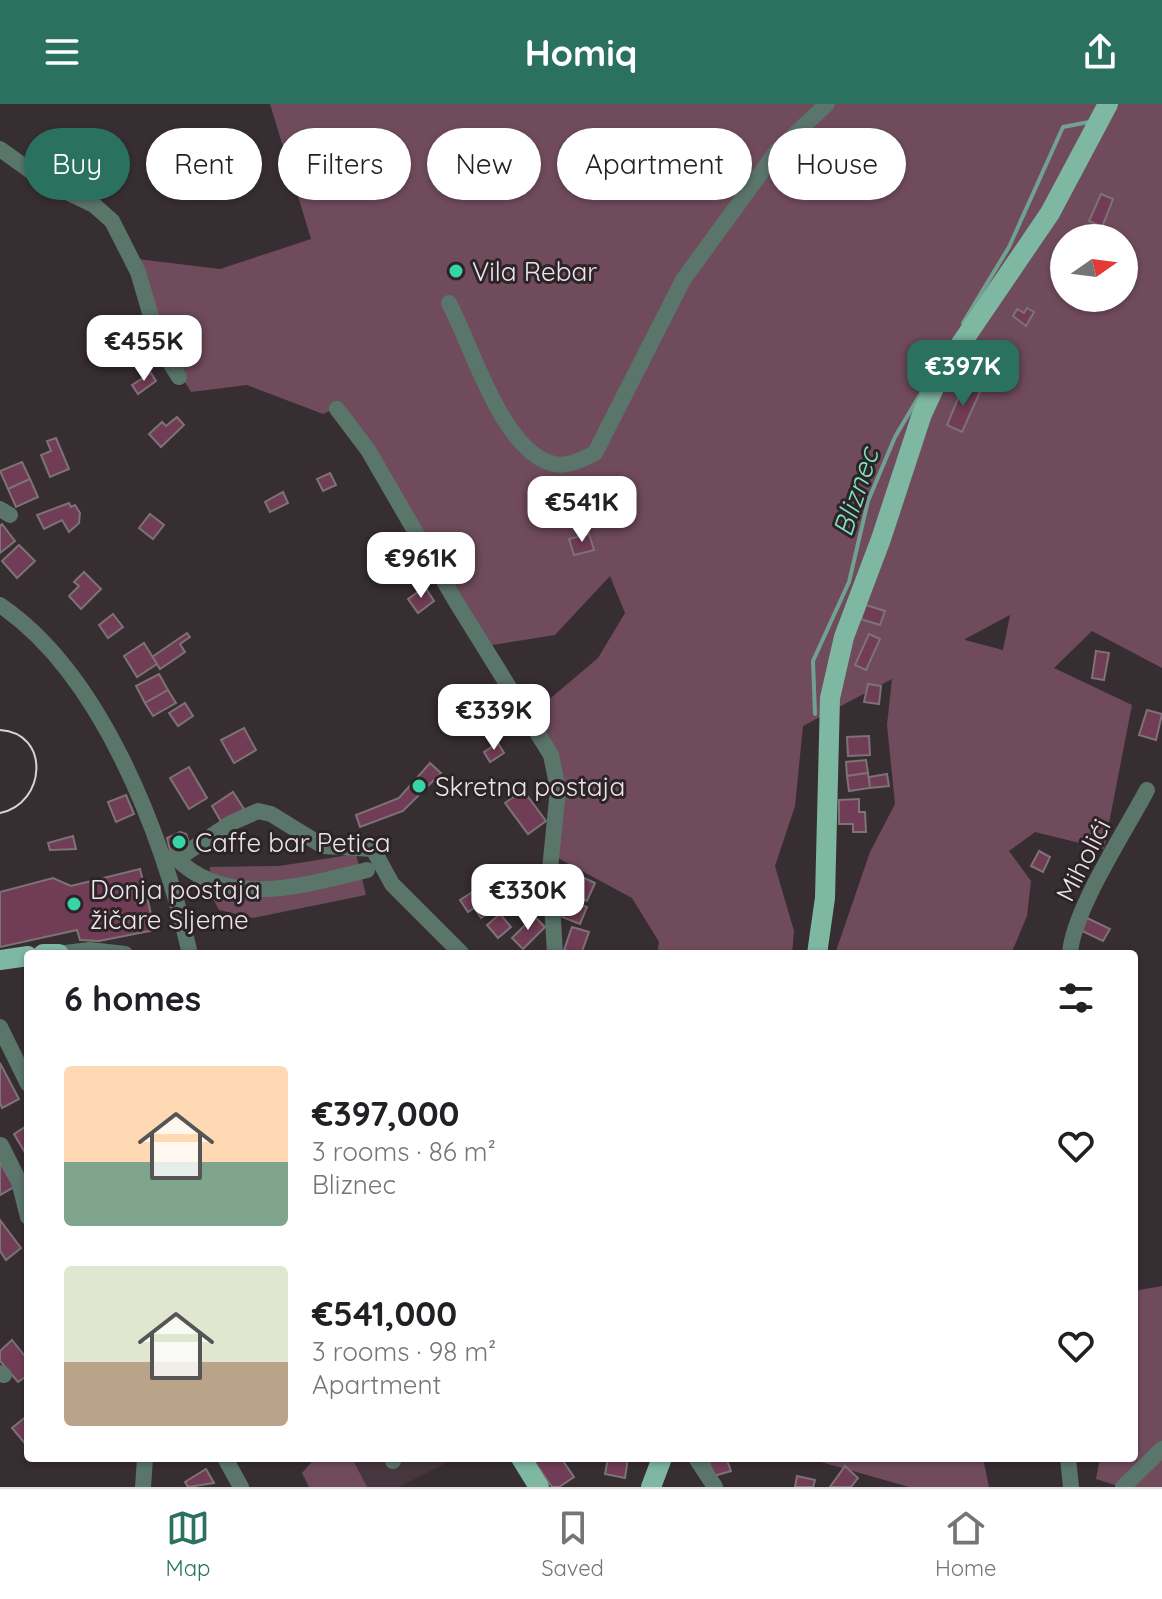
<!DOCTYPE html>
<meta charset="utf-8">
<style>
:root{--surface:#fff;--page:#f2f2f2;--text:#202124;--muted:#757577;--line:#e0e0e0;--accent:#2a725f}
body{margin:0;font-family:Quicksand,sans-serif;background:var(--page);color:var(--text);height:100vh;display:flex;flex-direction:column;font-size:30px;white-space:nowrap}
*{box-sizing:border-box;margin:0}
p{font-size:26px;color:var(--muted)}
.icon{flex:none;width:44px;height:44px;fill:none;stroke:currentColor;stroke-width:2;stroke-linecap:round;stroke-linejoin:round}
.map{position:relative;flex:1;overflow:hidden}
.panel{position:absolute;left:24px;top:846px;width:1114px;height:512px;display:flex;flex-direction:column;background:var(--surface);border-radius:8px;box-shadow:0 2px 6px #0004}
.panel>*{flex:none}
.top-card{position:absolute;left:24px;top:24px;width:1114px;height:72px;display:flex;gap:16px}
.needle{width:52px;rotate:76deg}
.controls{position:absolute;left:1050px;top:120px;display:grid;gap:16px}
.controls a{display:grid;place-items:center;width:88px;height:88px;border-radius:50%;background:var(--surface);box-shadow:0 2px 6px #0004;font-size:40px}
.price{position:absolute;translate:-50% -68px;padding:0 18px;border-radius:16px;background:#fff;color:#222;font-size:26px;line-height:52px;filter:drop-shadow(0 2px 4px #0008)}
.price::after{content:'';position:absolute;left:50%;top:48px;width:24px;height:18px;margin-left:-12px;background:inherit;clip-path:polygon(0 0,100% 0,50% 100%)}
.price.active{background:var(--accent);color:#fff}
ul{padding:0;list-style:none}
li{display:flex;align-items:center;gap:24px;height:200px;padding:0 40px}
li span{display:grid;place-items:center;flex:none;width:224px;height:160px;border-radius:8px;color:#555}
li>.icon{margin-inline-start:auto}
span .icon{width:96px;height:96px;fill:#fffc;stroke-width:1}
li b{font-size:34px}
h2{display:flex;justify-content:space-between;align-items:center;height:96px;padding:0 40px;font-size:34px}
.tag{padding:0 28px;border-radius:36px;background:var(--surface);box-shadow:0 2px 6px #0004;font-size:28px;line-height:72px}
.tag.active{background:var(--accent);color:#fff}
header{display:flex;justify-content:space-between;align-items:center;height:104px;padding:0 40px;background:var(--accent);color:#fff;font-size:36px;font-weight:700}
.menu{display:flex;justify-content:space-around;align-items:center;height:112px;border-top:2px solid var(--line);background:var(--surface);font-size:22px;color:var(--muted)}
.menu a{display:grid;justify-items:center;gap:4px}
.menu .active{color:var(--accent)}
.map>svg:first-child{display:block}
.built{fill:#46373e}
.green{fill:#704b5c;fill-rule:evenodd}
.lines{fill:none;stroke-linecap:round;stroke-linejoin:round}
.stream{stroke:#72a192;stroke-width:4}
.building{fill:#713c55;stroke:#7d7276;stroke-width:2}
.minor{stroke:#5a756a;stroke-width:16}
.major{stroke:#7eb8a2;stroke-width:20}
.tram{stroke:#dad3d6;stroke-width:2}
.poi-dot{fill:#36d4a7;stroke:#2d2428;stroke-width:3}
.labels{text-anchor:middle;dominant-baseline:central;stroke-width:6;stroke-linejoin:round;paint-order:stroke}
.poi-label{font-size:26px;fill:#ede6e9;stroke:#2d2428;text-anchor:start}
.street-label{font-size:26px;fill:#ede6e9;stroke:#2d2428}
.water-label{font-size:28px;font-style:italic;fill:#7de4bf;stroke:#2d2428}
</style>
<header><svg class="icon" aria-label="menu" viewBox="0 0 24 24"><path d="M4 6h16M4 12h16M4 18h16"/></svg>Homiq<svg class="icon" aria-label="share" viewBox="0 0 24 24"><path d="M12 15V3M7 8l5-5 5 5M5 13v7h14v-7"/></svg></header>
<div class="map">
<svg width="1162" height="1383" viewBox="0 0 1162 1383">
<rect width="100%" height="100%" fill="#372e32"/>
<polygon class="built" points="352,1354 456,1354 399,1383 367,1383"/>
<g class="green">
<path d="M 270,0 L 1162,0 L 1162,564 L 1092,527 L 1054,564 L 1132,601 L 1104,745 L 1035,728 L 1009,747 L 1031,777 L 1027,812 L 1011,850 L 835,850 L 870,748 L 895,700 L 887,621 L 892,575 L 803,622 L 795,702 L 775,762 L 794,827 L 792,850 L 657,850 L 659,838 L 632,794 L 554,752 L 564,690 L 532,610 L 598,554 L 625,509 L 610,472 L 555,531 L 492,541 L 343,301 L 323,310 L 247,281 L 191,288 L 161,239 L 129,154 L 220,165 L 311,135 ZM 1064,134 L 1124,134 L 1124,194 L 1064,194 ZM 1010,511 L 1003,546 L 965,536 L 965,535 Z"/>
<polygon points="356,750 366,791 253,814 219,806 209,787 210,763 279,762"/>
<polygon points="1162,1182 1162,1383 1121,1383 1096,1375 1100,1354 1134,1354 1134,1187"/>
<polygon points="315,1354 352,1354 367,1383 309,1383 302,1369"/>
<polygon points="807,1354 983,1354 989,1383 909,1383"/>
</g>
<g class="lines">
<g class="stream">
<polyline points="963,219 1009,143 1063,23 1089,18"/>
<polyline points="815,610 813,557 849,478 868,397 895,333 921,289"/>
</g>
</g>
<g class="building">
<polygon points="1101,90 1113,95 1102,123 1089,117"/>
<polygon points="1027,204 1034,208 1026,222 1013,212 1017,205 1024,209"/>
<polygon points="151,269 156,277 138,290 132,281"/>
<polygon points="964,280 980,288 962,328 947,321"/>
<polygon points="177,313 184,321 161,343 149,330 162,318 166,322"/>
<polygon points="56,334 69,365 50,373 41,351 51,347 47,337"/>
<polygon points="22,358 30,375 8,385 0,367"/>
<polygon points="330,369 336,381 323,387 317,375"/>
<polygon points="30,375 38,393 16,403 8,385"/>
<polygon points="283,388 288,399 270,408 265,398"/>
<polygon points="69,399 71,403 75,401 80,409 79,419 69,428 62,416 44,425 37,411"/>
<polygon points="150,410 164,421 153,435 139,424"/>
<polygon points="2,420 15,437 0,449 0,422"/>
<polygon points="589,430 594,446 574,451 569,435"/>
<polygon points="19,441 35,457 17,474 2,457"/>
<polygon points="84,468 101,485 81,505 69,492 79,482 74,478"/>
<polygon points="425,483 434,497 418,509 408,495"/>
<polygon points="866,501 885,507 880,521 861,515"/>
<polygon points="113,510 123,523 108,534 99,521"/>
<polygon points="187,529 190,533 180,540 185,548 160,565 152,553"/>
<polygon points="869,530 880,535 866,566 855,561"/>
<polygon points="144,539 157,560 137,573 124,552"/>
<polygon points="1096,547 1109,549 1104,576 1092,574"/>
<polygon points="159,570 168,586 145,599 136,582"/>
<polygon points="868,580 881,582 879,600 864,598"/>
<polygon points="168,586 176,599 153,612 145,599"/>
<polygon points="185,599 193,612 178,622 169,609"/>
<polygon points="1147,606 1162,610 1156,636 1139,631"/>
<polygon points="244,624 256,646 234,659 221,636"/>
<polygon points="869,632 870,651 848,652 847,633"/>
<polygon points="498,639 504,649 490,658 484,648"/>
<polygon points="866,656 868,669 847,672 846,658"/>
<polygon points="430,659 441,669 403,707 360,723 356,711 399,694"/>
<polygon points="189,663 207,694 189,705 170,674"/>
<polygon points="868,669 870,684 849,687 847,672"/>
<polygon points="887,670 889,682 870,684 869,673"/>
<polygon points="523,686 546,717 528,730 505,699"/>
<polygon points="233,688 244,705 222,719 212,702"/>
<polygon points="126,691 134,710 116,718 108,698"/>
<polygon points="859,695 859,708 865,708 866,728 853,728 853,720 839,720 839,696"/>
<polygon points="180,728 186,730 190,742 170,746 167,734"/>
<polygon points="73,732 76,745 50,746 48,739"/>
<polygon points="1039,747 1050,753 1043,768 1031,762"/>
<polygon points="140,765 155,826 99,837 80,836 77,826 0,843 0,788 53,774 71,782"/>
<polygon points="574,769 595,779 587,797 565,787"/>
<polygon points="483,781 488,788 498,782 508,796 481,814 474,804 468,808 460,796"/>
<polygon points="568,796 587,803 580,820 562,813"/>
<polygon points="500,810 511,823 498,834 487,821"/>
<polygon points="534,812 545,823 523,845 512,834"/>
<polygon points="1087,814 1110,825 1103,837 1082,827"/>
<polygon points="572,823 589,828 581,850 564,846"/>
<polygon points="0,959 19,995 2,1004 0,998"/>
<polygon points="28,1021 28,1052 27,1052 14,1030"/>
<polygon points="0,1058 14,1083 0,1091"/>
<polygon points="0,1116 21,1144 6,1156 0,1147"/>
<polygon points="12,1236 28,1256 28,1271 18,1278 0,1257 0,1247"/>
<polygon points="28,1311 28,1341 27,1342 12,1324"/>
<polygon points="532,1354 561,1354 574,1373 559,1383 552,1383"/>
<polygon points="608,1354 628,1354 625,1374 605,1370"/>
<polygon points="726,1354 731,1367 714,1372 708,1355"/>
<polygon points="845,1362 858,1374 851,1383 830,1383"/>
<polygon points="206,1365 214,1379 188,1383 185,1378"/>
<polygon points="797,1372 815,1376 813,1383 795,1383"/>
</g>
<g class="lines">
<g class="minor">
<polyline points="0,45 46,78 94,101 112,117 138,168 160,243 179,273"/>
<path d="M 449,199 C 472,242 502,348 554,360 C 569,363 583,355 595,349 L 683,176 L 776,48 L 827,0"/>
<polyline points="337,305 368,346 455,496 551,651 558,685 550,765 555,850"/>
<polyline points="0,405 10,411"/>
<path d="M 0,501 C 103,571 163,733 190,850"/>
<path d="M 175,753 C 226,806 305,781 367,766"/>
<polyline points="164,756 186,749 231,719 258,707 271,710 323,742 373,745 392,780 462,850"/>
<polyline points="57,850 90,846 125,850"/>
<path d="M 1070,850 C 1072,808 1126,726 1147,686"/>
<polyline points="0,923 28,980"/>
<polyline points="1,1041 19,1077 28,1113"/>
<polyline points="0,1269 4,1271"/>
<polyline points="225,1354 241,1383"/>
<polyline points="696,1354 715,1383"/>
<polyline points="1068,1354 1071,1383"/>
<polyline points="393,1357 393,1354"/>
<polyline points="143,1383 145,1354"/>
<polyline points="1123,1383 1162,1345"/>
</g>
<g class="major">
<polyline points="43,850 59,850"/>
<polyline points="817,850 825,794 830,594 844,533 881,435 922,310 941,269 1050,109 1108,0"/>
<polyline points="0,856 28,852"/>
<polyline points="521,1354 539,1383"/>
<polyline points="651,1383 662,1354"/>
</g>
<path class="tram" d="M 0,626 C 51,629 46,700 0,709"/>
</g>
<g class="poi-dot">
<circle cx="456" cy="167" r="8"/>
<circle cx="419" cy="682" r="8"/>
<circle cx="179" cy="738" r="8"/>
<circle cx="74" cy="800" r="8"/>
</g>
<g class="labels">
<g class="poi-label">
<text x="472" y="167">Vila Rebar</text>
<text x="435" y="682">Skretna postaja</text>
<text x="195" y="738">Caffe bar Petica</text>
<text x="90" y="785">Donja postaja<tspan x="90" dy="30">žičare Sljeme</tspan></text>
</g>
<g class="street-label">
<text transform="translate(1083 756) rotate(-63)">Miholići</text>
</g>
<g class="water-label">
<text transform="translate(855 388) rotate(-72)">Bliznec</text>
</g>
</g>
</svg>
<div class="controls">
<a><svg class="needle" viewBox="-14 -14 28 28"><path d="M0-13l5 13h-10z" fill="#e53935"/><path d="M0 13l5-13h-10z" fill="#757577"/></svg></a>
</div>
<b class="price" style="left:144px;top:279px">€455K</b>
<b class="price active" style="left:963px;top:304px">€397K</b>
<b class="price" style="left:582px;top:440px">€541K</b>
<b class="price" style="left:421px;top:496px">€961K</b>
<b class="price" style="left:494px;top:648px">€339K</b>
<b class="price" style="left:528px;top:828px">€330K</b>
<div class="top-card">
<a class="tag active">Buy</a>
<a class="tag">Rent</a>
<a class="tag">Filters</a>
<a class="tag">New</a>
<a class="tag">Apartment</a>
<a class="tag">House</a>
</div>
<section class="panel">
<h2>6 homes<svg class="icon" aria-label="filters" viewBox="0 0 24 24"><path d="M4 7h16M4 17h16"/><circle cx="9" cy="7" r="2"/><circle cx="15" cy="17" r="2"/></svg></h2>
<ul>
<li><span style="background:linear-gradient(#ffd9b3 60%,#7fa58c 0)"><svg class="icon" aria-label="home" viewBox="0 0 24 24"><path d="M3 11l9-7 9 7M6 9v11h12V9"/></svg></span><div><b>€397,000</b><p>3 rooms · 86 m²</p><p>Bliznec</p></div><svg class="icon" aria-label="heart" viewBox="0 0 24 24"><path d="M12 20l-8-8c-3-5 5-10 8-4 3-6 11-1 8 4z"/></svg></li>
<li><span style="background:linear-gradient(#dfe7d0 60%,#b9a48a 0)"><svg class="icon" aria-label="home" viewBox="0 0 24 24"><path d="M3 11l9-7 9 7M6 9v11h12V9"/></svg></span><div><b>€541,000</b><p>3 rooms · 98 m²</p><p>Apartment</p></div><svg class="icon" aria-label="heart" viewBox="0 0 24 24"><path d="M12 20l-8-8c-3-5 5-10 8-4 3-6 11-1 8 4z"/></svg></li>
</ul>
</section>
</div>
<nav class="menu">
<a class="active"><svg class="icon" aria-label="map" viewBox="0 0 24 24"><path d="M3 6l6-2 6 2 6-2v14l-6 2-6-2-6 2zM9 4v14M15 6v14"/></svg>Map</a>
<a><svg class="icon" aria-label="saved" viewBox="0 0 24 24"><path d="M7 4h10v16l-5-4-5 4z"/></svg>Saved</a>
<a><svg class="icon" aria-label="home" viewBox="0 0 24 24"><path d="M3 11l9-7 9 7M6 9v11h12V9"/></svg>Home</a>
</nav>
